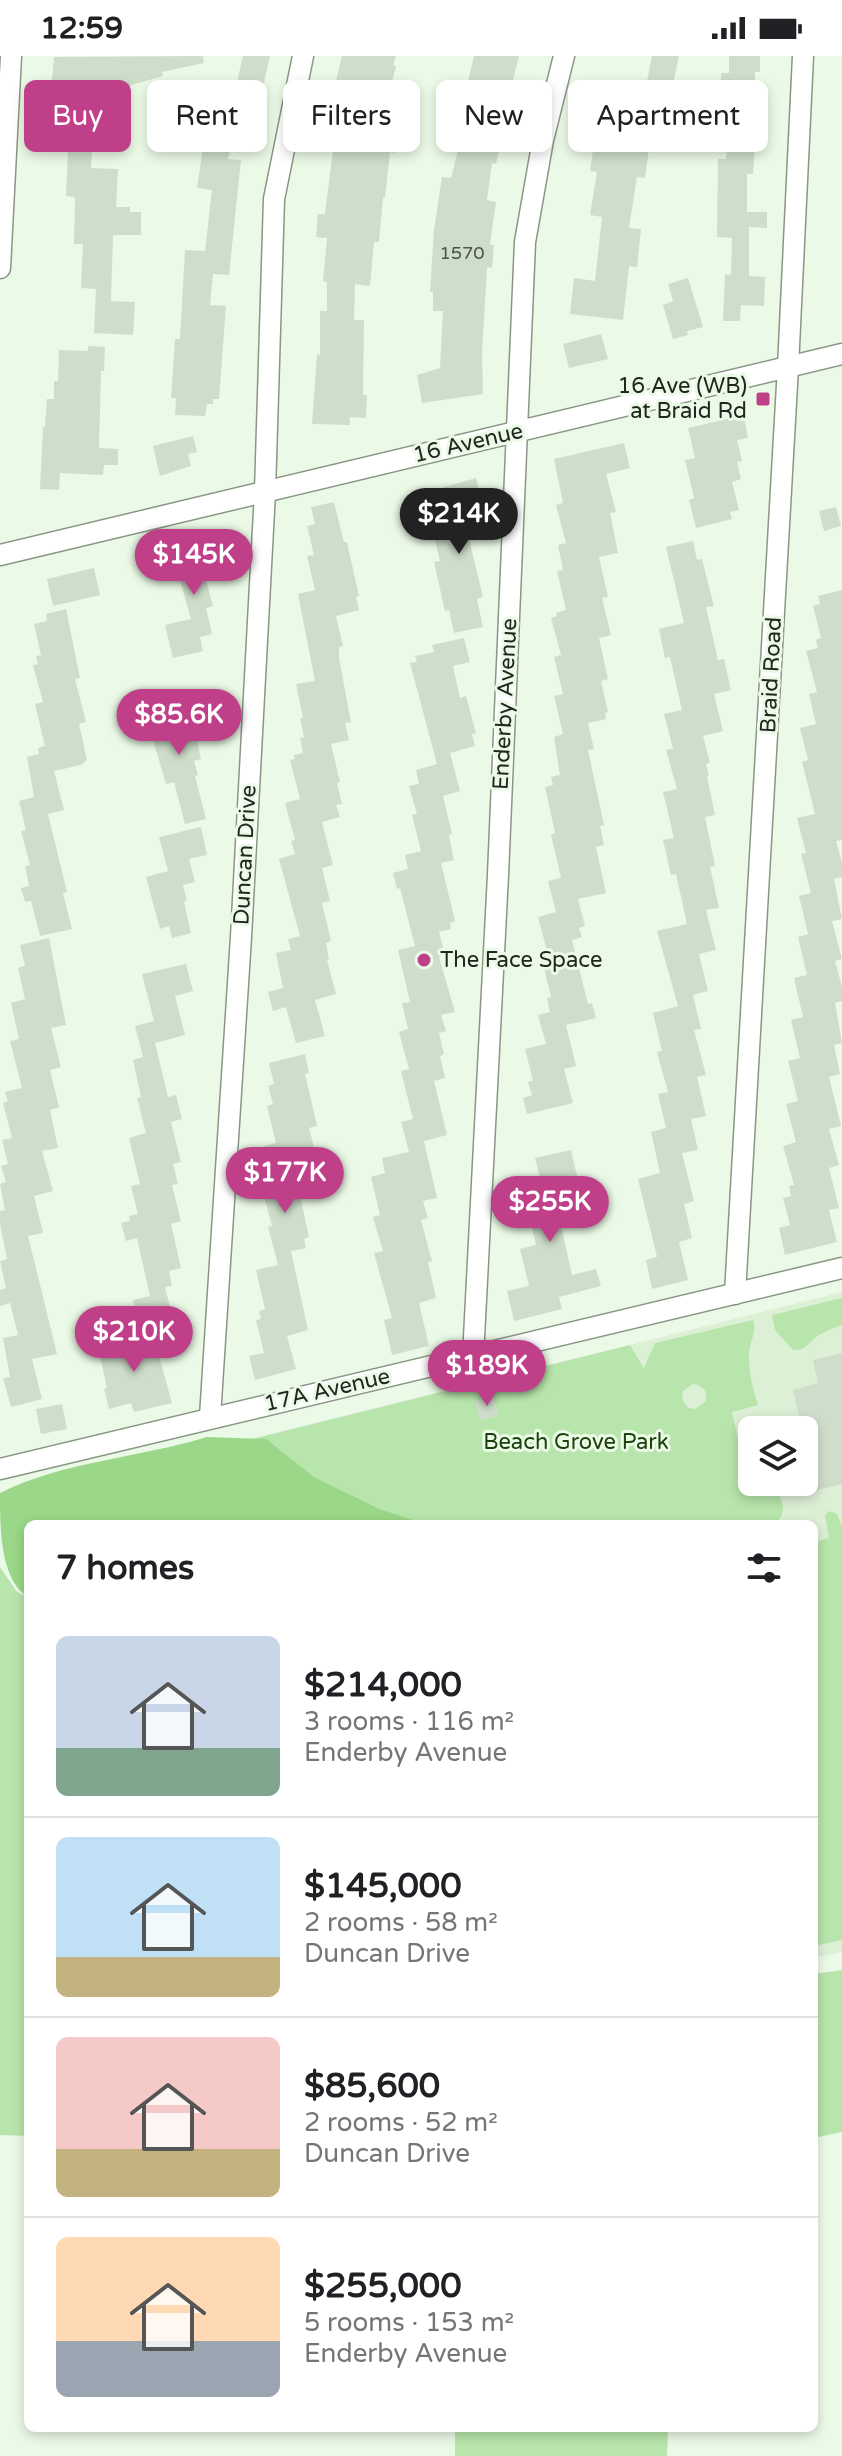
<!DOCTYPE html>
<meta charset="utf-8">
<style>
:root{--surface:#fff;--page:#f6f6f6;--text:#202124;--muted:#757577;--line:#e0e0e0;--accent:#bf3f89}
body{margin:0;font-family:"Varela Round",sans-serif;background:var(--page);color:var(--text);height:100vh;display:flex;flex-direction:column;font-size:30px;white-space:nowrap}
*{box-sizing:border-box;margin:0}
p{font-size:26px;color:var(--muted)}
.icon{flex:none;width:44px;height:44px;fill:none;stroke:currentColor;stroke-width:2;stroke-linecap:round;stroke-linejoin:round}
.map{position:relative;flex:1;overflow:hidden}
.side{position:absolute;left:24px;top:1464px;width:794px;height:912px;display:flex;flex-direction:column;background:var(--surface);border-radius:12px;box-shadow:0 4px 12px #0003}
.side>*{flex:none}
.top-card{position:absolute;left:24px;top:24px;width:794px;height:72px;display:flex;gap:16px}
.tools{position:absolute;left:738px;top:1360px;display:grid;gap:16px}
.tools a{display:grid;place-items:center;width:80px;height:80px;border-radius:12px;background:var(--surface);box-shadow:0 4px 12px #0003;font-size:40px}
.price{position:absolute;translate:-50% -68px;padding:0 18px;border-radius:28px;background:var(--accent);color:#fff;font-size:26px;line-height:52px;filter:drop-shadow(0 2px 4px #0008)}
.price::after{content:'';position:absolute;left:50%;top:48px;width:24px;height:18px;margin-left:-12px;background:inherit;clip-path:polygon(0 0,100% 0,50% 100%)}
.price.selected{background:#222;color:#fff}
ul{padding:0;list-style:none}
li{display:flex;align-items:center;gap:24px;height:200px;padding:0 32px}
li+li{border-top:2px solid var(--line)}
li span{display:grid;place-items:center;flex:none;width:224px;height:160px;border-radius:12px;color:#555}
li>.icon{margin-inline-start:auto}
span .icon{width:96px;height:96px;fill:#fffc;stroke-width:1}
li b{font-size:34px}
h2{display:flex;justify-content:space-between;align-items:center;height:96px;padding:0 32px;font-size:34px}
.tag{padding:0 28px;border-radius:12px;background:var(--surface);box-shadow:0 4px 12px #0003;font-size:28px;line-height:72px}
.tag.selected{background:var(--accent);color:#fff}
.status{display:flex;justify-content:space-between;align-items:center;height:56px;padding:0 40px;background:var(--surface);direction:ltr}
.status svg{height:22px;fill:currentColor}
.map>svg:first-child{display:block}
.built{fill:#dcf0d6;fill-rule:evenodd}
.green{fill:#b8e5ab;fill-rule:evenodd}
.forest{fill:#9ad788}
.building{fill:#cfdecb}
.lines{fill:none;stroke-linecap:round;stroke-linejoin:round}
.minor-casing{stroke:#899785;stroke-width:23}
.minor{stroke:#fff;stroke-width:20}
.poi-dot{fill:#bf3f89;stroke:#ebfae6;stroke-width:3}
.labels{text-anchor:middle;dominant-baseline:central;stroke-width:6;stroke-linejoin:round;paint-order:stroke}
.number-label{font-size:18px;fill:#4c544a}
.poi-label{font-size:22px;fill:#21261f;stroke:#ebfae6;text-anchor:end}
.street-label{font-size:22px;fill:#21261f;stroke:#ebfae6}
.park-label{font-size:22px;fill:#1b420c;stroke:#ebfae6}
</style>
<div class="status"><b>12:59</b><svg viewBox="0 0 49 12"><path d="M0 12V9h3v3zM5 12V6h3v6zM10 12V3h3v9zM15 12V0h3v12zM26 1h20v11H26zM47 4h2v5h-2z"/></svg></div>
<div class="map">
<svg width="842" height="2400" viewBox="0 0 842 2400">
<rect width="100%" height="100%" fill="#ebfae6"/>
<path class="built" d="M 842,1236 L 842,1896 L 814,1902 L 814,1468 L 681,1468 L 643,1309 L 630,1289 ZM 752,1374 L 804,1374 L 804,1426 L 752,1426 Z"/>
<g class="green">
<path d="M 842,1242 L 842,1269 C 833,1272 823,1276 816,1281 C 807,1289 806,1294 793,1294 L 775,1274 L 772,1259 Z"/>
<path d="M 753,1264 C 757,1277 750,1284 749,1297 C 749,1315 752,1332 758,1349 L 732,1356 L 747,1425 L 776,1426 C 779,1444 791,1455 774,1468 L 28,1468 L 19,1441 L 630,1289 L 644,1312 L 655,1287 ZM 693,1328 C 703,1329 708,1336 706,1345 L 696,1353 L 688,1352 L 682,1343 L 683,1335 Z"/>
<polygon points="829,1455 837,1458 842,1471 842,1884 814,1890 814,1484 815,1486 829,1482 825,1459"/>
<polygon points="0,1511 17,1536 28,1541 28,2080 0,2079"/>
<polygon points="842,1914 842,2076 814,2082 814,1918"/>
<polygon points="455,2372 668,2372 667,2400 455,2400"/>
</g>
<path class="forest" d="M 207,1381 L 266,1383 L 314,1421 L 377,1452 L 424,1468 L 28,1468 L 28,1541 C 0,1523 0,1473 0,1437 C 64,1405 139,1402 207,1381 Z"/>
<g class="building">
<polygon points="203,0 204,7 162,16 163,20 103,37 101,76 93,76 91,112 118,113 116,151 130,151 130,156 141,156 141,179 113,179 111,245 135,246 133,279 94,277 96,233 81,232 83,188 74,188 75,141 66,140 68,93 46,92 54,1"/>
<polygon points="243,0 270,0 260,44 234,39"/>
<polygon points="342,0 396,0 393,9 396,10 385,54 400,56 394,97 390,96 385,142 383,141 379,186 374,186 370,230 355,228 354,264 364,264 363,339 367,339 366,362 350,361 350,369 312,368 317,298 320,299 320,255 327,255 327,226 323,225 327,182 316,181 318,158 325,158 340,38 333,37"/>
<polygon points="474,0 519,0 512,27 505,25 491,80 502,82 496,108 492,107 487,144 496,146 490,189 494,189 492,212 487,211 482,298 483,338 422,347 417,319 440,312 443,255 433,255 433,236 430,236 434,174 442,121 451,122 466,61 462,60 463,55 457,53 460,37 465,38"/>
<polygon points="652,0 679,0 672,33 664,31 654,70 652,70 645,122 637,121 629,172 641,173 637,211 629,210 623,264 570,258 574,222 595,225 602,161 590,159 597,116 590,115 596,72 599,73 611,27 645,36"/>
<polygon points="729,0 760,0 760,16 755,16 755,54 757,55 753,118 747,118 747,156 767,156 767,172 749,171 749,220 765,221 764,250 741,249 740,265 723,265 725,218 731,219 732,182 717,181 718,103 726,103 731,40 721,40 721,17 729,17"/>
<polygon points="220,43 242,49 228,103 241,104 229,219 213,218 210,249 226,250 219,343 213,343 213,348 207,348 205,360 175,359 176,342 171,342 175,283 180,283 185,194 205,195 212,134 197,132 203,91 212,54 217,55"/>
<polygon points="688,222 703,271 687,275 688,279 673,283 663,249 673,245 668,228"/>
<polygon points="601,278 608,303 569,312 563,288"/>
<polygon points="88,290 105,291 104,315 101,315 99,392 118,393 118,409 104,409 103,419 60,417 59,434 40,433 43,370 45,371 47,343 54,343 54,325 58,325 59,294 88,295"/>
<polygon points="743,356 748,382 737,384 742,405 737,406 741,423 732,426 739,454 730,456 732,463 696,472 689,444 694,442 685,404 695,402 688,372 727,363 727,360"/>
<polygon points="193,380 197,396 188,398 191,410 160,420 153,390"/>
<polygon points="624,387 630,412 606,418 616,456 610,457 618,497 599,501 608,541 602,542 611,579 599,582 608,623 601,625 608,656 605,657 606,663 588,667 594,693 588,694 604,769 600,770 604,789 596,791 606,837 578,843 585,870 579,872 582,881 572,884 588,948 592,947 596,962 566,969 576,1010 564,1013 573,1047 527,1058 523,1042 532,1039 528,1026 533,1025 525,993 546,988 538,959 550,956 547,942 551,941 541,900 548,899 538,861 556,856 548,825 561,822 551,779 555,777 545,731 553,729 551,721 560,719 554,681 563,678 554,640 563,638 554,601 561,599 551,562 557,560 556,557 566,554 557,515 563,514 558,489 566,487 556,449 563,447 554,403"/>
<polygon points="476,422 481,441 475,443 483,475 468,479 483,541 477,543 483,571 454,577 449,554 445,555 434,506 440,505 430,463 451,458 444,431"/>
<polygon points="334,446 344,486 347,486 359,540 356,541 359,554 336,560 343,590 339,591 339,602 351,666 345,667 349,684 331,688 340,726 337,727 342,748 336,749 340,761 322,766 333,809 322,812 330,845 322,847 331,885 326,887 329,903 327,904 336,938 315,944 325,980 296,987 286,951 273,955 268,936 283,932 276,897 291,894 288,883 300,880 279,803 295,798 291,785 295,784 285,747 300,743 290,704 295,703 294,699 303,697 300,682 304,681 300,662 303,662 296,628 315,625 298,538 315,534 307,500 314,499 307,470 315,468 311,451"/>
<polygon points="836,451 841,470 824,475 819,455"/>
<polygon points="215,480 222,507 203,512 213,550 206,552 212,578 200,581 203,595 173,602 165,569 191,563 180,524 186,523 177,490"/>
<polygon points="693,485 697,504 702,503 714,550 706,551 718,604 724,603 731,634 714,638 723,675 703,680 710,707 706,708 709,720 707,720 715,759 705,761 715,810 710,811 719,852 706,854 716,894 699,898 708,935 693,939 701,973 694,974 706,1019 697,1021 706,1060 691,1063 698,1094 682,1097 694,1145 684,1148 692,1182 679,1186 688,1224 652,1233 646,1204 657,1201 638,1123 660,1117 651,1076 666,1072 658,1038 668,1036 657,996 662,995 653,957 678,950 657,875 687,868 676,818 671,819 663,784 674,782 663,736 677,733 666,694 673,693 664,658 682,654 670,601 665,602 659,573 684,567 666,491"/>
<polygon points="94,512 100,539 53,550 47,523"/>
<polygon points="842,534 842,784 836,785 842,807 842,821 834,823 842,863 832,865 842,903 835,905 842,931 842,945 835,947 842,987 834,989 840,1018 829,1021 841,1070 829,1073 839,1109 829,1112 839,1152 829,1154 837,1186 785,1199 779,1172 790,1169 783,1142 791,1140 789,1130 794,1129 783,1090 796,1086 786,1048 798,1045 788,1005 800,1002 791,964 803,961 794,922 807,919 798,881 808,878 799,840 811,837 801,798 806,797 797,762 815,758 802,706 808,704 800,672 816,668 809,638 817,636 806,595 818,592 816,584 821,582 813,550 820,548 818,540"/>
<polygon points="66,553 80,622 75,623 86,666 79,668 87,704 81,709 54,715 64,754 48,758 67,836 63,837 72,873 40,880 31,845 25,846 21,832 29,830 25,810 30,809 21,775 26,774 19,745 34,741 27,701 39,698 38,692 45,690 35,648 43,646 33,609 38,608 36,600 41,599 34,568 47,565 46,558"/>
<polygon points="464,582 470,606 453,610 460,642 466,640 476,677 472,678 475,690 450,697 460,735 443,740 452,778 449,779 454,804 441,807 455,865 450,867 451,873 439,876 445,899 439,901 455,956 441,959 446,975 439,977 444,998 440,1000 445,1022 434,1025 447,1079 424,1085 437,1142 423,1145 428,1162 421,1164 432,1205 428,1206 436,1242 419,1247 429,1290 392,1299 384,1264 392,1262 374,1197 383,1195 373,1161 380,1159 371,1121 385,1117 382,1102 409,1096 401,1066 413,1063 401,1015 409,1013 399,976 408,973 402,947 410,946 398,894 415,890 400,832 397,833 393,817 408,813 405,799 421,795 412,759 417,758 409,730 419,728 416,714 437,708 410,607 417,606 415,600 434,596 432,589"/>
<polygon points="189,648 201,703 194,705 198,719 195,720 206,763 185,768 174,726 166,728 146,660"/>
<polygon points="201,771 207,799 189,803 195,826 183,829 187,845 184,846 191,877 172,882 169,870 160,873 146,821 168,815 159,781"/>
<polygon points="49,882 66,969 51,972 61,1011 50,1014 59,1051 50,1054 58,1092 42,1095 53,1135 34,1140 43,1177 28,1180 57,1298 32,1303 42,1343 11,1351 3,1322 10,1321 3,1282 18,1279 10,1247 0,1250 0,1234 6,1232 0,1205 7,1203 0,1168 0,1155 5,1154 0,1128 6,1126 1,1110 8,1108 2,1084 12,1082 3,1047 8,1045 5,1036 22,1032 10,985 19,983 11,947 25,943 18,912 25,910 20,889"/>
<polygon points="186,908 193,935 175,940 185,979 155,987 168,1041 176,1039 182,1063 171,1066 181,1106 173,1108 178,1128 172,1129 181,1165 171,1168 181,1212 169,1215 172,1230 165,1231 171,1255 162,1257 165,1268 141,1275 133,1244 150,1240 137,1182 126,1185 121,1167 130,1165 129,1160 138,1158 131,1130 140,1128 129,1082 146,1077 137,1042 141,1041 133,1004 143,1001 135,970 154,965 142,918"/>
<polygon points="305,998 309,1017 305,1018 317,1070 309,1072 318,1106 304,1109 306,1113 295,1116 309,1181 304,1183 306,1192 291,1195 308,1274 287,1280 296,1313 255,1324 249,1300 264,1297 256,1264 261,1263 259,1255 265,1253 256,1214 278,1209 268,1171 272,1170 261,1129 273,1126 264,1090 276,1087 267,1050 273,1048 268,1030 274,1028 269,1007"/>
<polygon points="571,1094 579,1128 565,1132 572,1162 560,1165 572,1219 596,1213 601,1230 559,1241 562,1253 514,1265 507,1235 529,1230 520,1193 536,1189 526,1147 545,1142 535,1102"/>
<polygon points="153,1278 172,1347 134,1356 131,1347 109,1353 104,1333 107,1332 98,1291"/>
<polygon points="842,1297 842,1428 804,1437 804,1374 768,1374 767,1368 799,1360 793,1334 818,1327 813,1304"/>
<polygon points="494,1340 498,1360 480,1364 475,1345"/>
<polygon points="62,1348 67,1373 41,1378 36,1353"/>
</g>
<g class="lines">
<g class="minor-casing">
<g id="minor">
<polyline points="0,212 11,0"/>
<polyline points="0,499 842,298"/>
<polyline points="735,1238 788,311 803,0"/>
<polyline points="473,1301 498,819 525,186 543,84 564,0"/>
<polyline points="210,1361 241,881 265,436 274,143 303,0"/>
<polyline points="0,1413 842,1212"/>
</g>
</g>
<use href="#minor" class="minor"/>
</g>
<g class="poi-dot">
<rect x="755" y="335" width="16" height="16" rx="4"/>
<circle cx="424" cy="904" r="8"/>
</g>
<g class="labels">
<g class="number-label">
<text x="462" y="197">1570</text>
</g>
<g class="poi-label">
<text x="747" y="330">16 Ave (WB)<tspan x="747" dy="25">at Braid Rd</tspan></text>
<text x="440" y="904" text-anchor="start">The Face Space</text>
</g>
<g class="street-label">
<text transform="translate(468 387) rotate(-13)">16 Avenue</text>
<text transform="translate(771 619) rotate(-87)">Braid Road</text>
<text transform="translate(505 648) rotate(-87)">Enderby Avenue</text>
<text transform="translate(245 799) rotate(-87)">Duncan Drive</text>
<text transform="translate(327 1334) rotate(-13)">17A Avenue</text>
</g>
<g class="park-label">
<text x="576" y="1386">Beach Grove Park</text>
</g>
</g>
</svg>
<div class="tools">
<a><svg class="icon" aria-label="layers" viewBox="0 0 24 24"><path d="M12 4l9 5-9 5-9-5zM3 14l9 5 9-5"/></svg></a>
</div>
<b class="price selected" style="left:459px;top:500px">$214K</b>
<b class="price" style="left:194px;top:541px">$145K</b>
<b class="price" style="left:179px;top:701px">$85.6K</b>
<b class="price" style="left:285px;top:1159px">$177K</b>
<b class="price" style="left:550px;top:1188px">$255K</b>
<b class="price" style="left:134px;top:1318px">$210K</b>
<b class="price" style="left:487px;top:1352px">$189K</b>
<div class="top-card">
<a class="tag selected">Buy</a>
<a class="tag">Rent</a>
<a class="tag">Filters</a>
<a class="tag">New</a>
<a class="tag">Apartment</a>
</div>
<section class="side">
<h2>7 homes<svg class="icon" aria-label="filters" viewBox="0 0 24 24"><path d="M4 7h16M4 17h16"/><circle cx="9" cy="7" r="2"/><circle cx="15" cy="17" r="2"/></svg></h2>
<ul>
<li><span style="background:linear-gradient(#c9d6e8 70%,#7fa58c 0)"><svg class="icon" aria-label="home" viewBox="0 0 24 24"><path d="M3 11l9-7 9 7M6 9v11h12V9"/></svg></span><div><b>$214,000</b><p>3 rooms · 116 m²</p><p>Enderby Avenue</p></div></li>
<li><span style="background:linear-gradient(#bfe0f5 75%,#c2b280 0)"><svg class="icon" aria-label="home" viewBox="0 0 24 24"><path d="M3 11l9-7 9 7M6 9v11h12V9"/></svg></span><div><b>$145,000</b><p>2 rooms · 58 m²</p><p>Duncan Drive</p></div></li>
<li><span style="background:linear-gradient(#f6c9c9 70%,#c2b280 0)"><svg class="icon" aria-label="home" viewBox="0 0 24 24"><path d="M3 11l9-7 9 7M6 9v11h12V9"/></svg></span><div><b>$85,600</b><p>2 rooms · 52 m²</p><p>Duncan Drive</p></div></li>
<li><span style="background:linear-gradient(#ffd9b3 65%,#9aa5b1 0)"><svg class="icon" aria-label="home" viewBox="0 0 24 24"><path d="M3 11l9-7 9 7M6 9v11h12V9"/></svg></span><div><b>$255,000</b><p>5 rooms · 153 m²</p><p>Enderby Avenue</p></div></li>
</ul>
</section>
</div>
